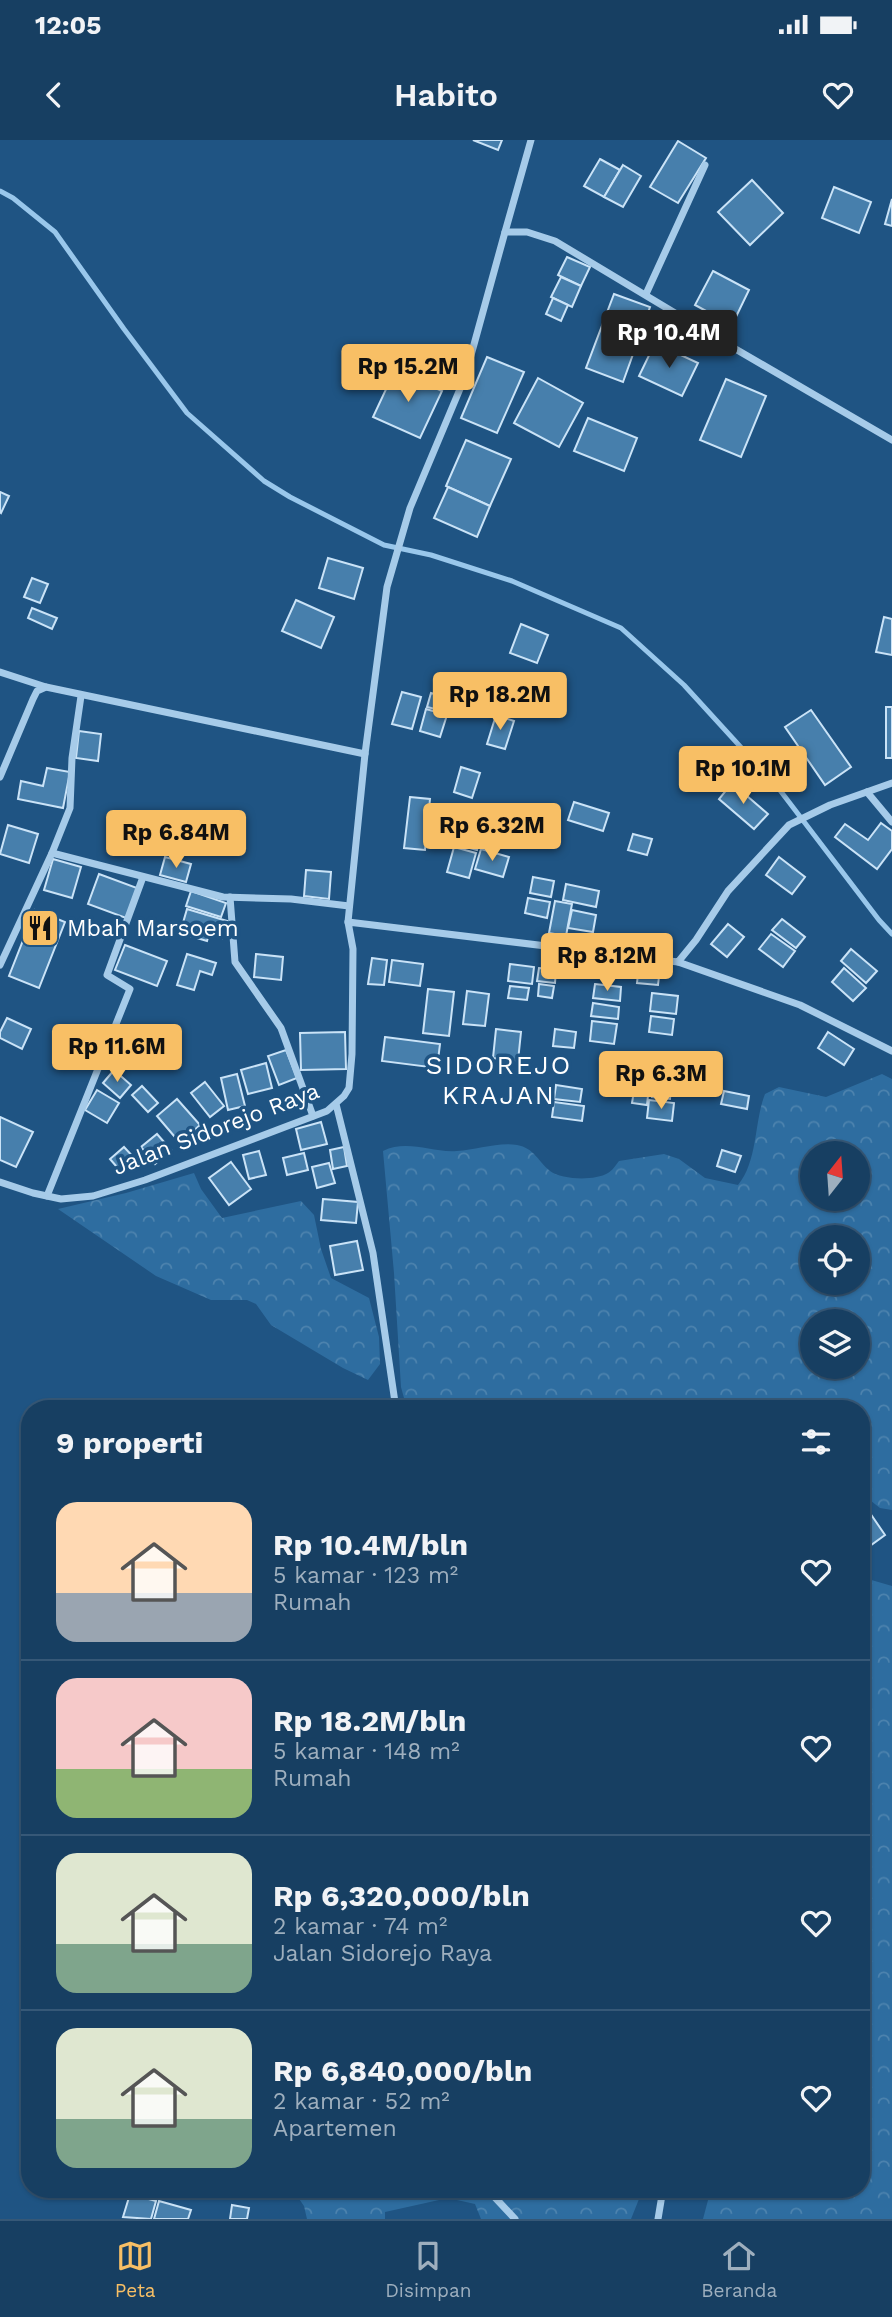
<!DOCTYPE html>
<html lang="id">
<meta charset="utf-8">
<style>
:root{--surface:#173f62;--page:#244a6b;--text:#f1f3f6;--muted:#9eafbe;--line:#365877;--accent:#f8bf65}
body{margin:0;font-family:"Work Sans",sans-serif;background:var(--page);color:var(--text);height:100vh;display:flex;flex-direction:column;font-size:26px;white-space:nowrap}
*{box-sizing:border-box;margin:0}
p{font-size:23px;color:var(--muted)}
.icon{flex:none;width:38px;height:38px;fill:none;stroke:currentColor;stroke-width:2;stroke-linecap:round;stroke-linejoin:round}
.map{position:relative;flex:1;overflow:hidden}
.details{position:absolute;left:21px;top:1260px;width:849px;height:798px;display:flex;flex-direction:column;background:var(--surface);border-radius:28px;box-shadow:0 2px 5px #0004,0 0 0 2px var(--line)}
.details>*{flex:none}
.needle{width:46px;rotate:17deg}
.tools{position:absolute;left:800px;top:1001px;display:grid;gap:14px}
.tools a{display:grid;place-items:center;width:70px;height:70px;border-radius:50%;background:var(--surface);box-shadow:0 2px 5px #0004,0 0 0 2px var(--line);font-size:35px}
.price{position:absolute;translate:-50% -60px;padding:0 16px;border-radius:7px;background:var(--accent);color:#111;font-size:23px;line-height:46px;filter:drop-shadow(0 2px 4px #0008)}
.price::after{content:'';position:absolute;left:50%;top:42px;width:21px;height:16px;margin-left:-10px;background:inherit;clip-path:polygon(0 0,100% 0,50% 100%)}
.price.selected{background:#222;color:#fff}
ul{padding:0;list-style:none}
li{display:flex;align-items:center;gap:21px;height:175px;padding:0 35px}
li+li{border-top:2px solid var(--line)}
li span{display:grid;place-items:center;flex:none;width:196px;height:140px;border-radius:21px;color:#555}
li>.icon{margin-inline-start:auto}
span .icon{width:84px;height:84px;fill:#fffc;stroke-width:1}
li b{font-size:30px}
h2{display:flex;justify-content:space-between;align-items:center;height:84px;padding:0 35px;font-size:30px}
.status{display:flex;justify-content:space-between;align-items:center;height:49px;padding:0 35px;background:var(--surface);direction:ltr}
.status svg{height:19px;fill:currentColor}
header{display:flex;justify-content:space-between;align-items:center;height:91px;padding:0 35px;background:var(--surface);font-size:32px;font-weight:600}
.tab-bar{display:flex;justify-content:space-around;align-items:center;height:98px;border-top:2px solid var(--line);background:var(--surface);font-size:19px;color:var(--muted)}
.tab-bar a{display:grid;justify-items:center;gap:4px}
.tab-bar .selected{color:var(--accent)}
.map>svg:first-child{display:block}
.forest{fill:url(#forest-crowns);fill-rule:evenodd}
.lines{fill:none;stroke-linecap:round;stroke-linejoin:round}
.stream{stroke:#99c7eb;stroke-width:5}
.building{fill:#477fac;stroke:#cae3f7;stroke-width:2}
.minor{stroke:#a6cbe9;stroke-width:7}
.labels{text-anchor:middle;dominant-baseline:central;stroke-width:7;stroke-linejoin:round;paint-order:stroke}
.poi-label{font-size:23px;fill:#fff;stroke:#1f5483;text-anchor:start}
.street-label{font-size:23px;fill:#fff;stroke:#1f5483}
.quarter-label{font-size:26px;letter-spacing:2px;fill:#fff;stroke:#1f5483}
</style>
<div class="status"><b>12:05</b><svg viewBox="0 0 49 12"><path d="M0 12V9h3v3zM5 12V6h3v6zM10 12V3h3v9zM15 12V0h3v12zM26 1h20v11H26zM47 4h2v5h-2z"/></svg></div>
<header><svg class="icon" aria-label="back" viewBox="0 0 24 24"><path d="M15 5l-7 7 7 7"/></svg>Habito<svg class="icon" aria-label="heart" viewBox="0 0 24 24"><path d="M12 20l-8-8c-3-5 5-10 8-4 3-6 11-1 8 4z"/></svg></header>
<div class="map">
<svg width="892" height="2079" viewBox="0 0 892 2079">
<defs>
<pattern id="forest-crowns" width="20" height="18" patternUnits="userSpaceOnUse" patternTransform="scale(1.75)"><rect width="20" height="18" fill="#2e6da0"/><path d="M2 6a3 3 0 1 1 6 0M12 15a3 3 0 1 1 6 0" fill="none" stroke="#4d83ae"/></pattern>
</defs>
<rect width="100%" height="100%" fill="#1f5483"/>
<g class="forest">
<path d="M 882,934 L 892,939 L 892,1370 L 880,1368 L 861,1353 L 861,1269 L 407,1269 L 401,1247 L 394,1133 L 383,1011 C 408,999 431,1013 457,1011 C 476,1010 498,1002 517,1005 C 534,1008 538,1021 550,1031 C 562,1040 595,1041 608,1033 C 612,1031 616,1025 619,1021 L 664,1014 L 679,1019 L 705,1038 L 738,1045 C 758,1021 754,982 765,954 L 779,947 L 826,957 ZM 858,1013 L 858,1059 L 812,1059 L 812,1013 ZM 858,1097 L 858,1143 L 812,1143 L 812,1097 ZM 812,1181 L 858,1181 L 858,1227 L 812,1227 Z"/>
<polygon points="194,1033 201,1049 222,1078 301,1061 314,1075 321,1109 331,1138 369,1158 379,1197 380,1224 368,1240 343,1228 271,1185 256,1164 247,1160 211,1160 156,1136 58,1069 126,1053"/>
<polygon points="861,1437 892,1446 892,2079 703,2079 711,2049 861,2049"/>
<polygon points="272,2049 643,2049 631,2079 481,2079 475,2064 448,2058 385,2072 385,2079 307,2079 304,2066 295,2053"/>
</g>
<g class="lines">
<polyline class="stream" points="0,51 13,58 55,92 124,189 187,273 264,341 290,357 384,405 431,415 512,441 621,488 684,545 779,649 879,780 892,794"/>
</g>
<g class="building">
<polygon points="473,0 502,0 498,10"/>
<polygon points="678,1 706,18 678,63 650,47"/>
<polygon points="600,19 620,30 604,57 584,46"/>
<polygon points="623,25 641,36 623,67 604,57"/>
<polygon points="752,40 783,73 750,105 718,72"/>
<polygon points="834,47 871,62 859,93 822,78"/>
<polygon points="892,59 892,86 885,84"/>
<polygon points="567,117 590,127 581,146 558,135"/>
<polygon points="713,131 749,150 732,185 695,165"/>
<polygon points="561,137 581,146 572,167 551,157"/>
<polygon points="614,154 650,167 623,242 586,228"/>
<polygon points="553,158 568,165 561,181 546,174"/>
<polygon points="655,203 698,223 682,256 639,236"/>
<polygon points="487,217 524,232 497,293 461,278"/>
<polygon points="395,230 442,251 420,298 373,277"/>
<polygon points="538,238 583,263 559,307 514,283"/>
<polygon points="726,239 766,256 741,317 700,300"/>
<polygon points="588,278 637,298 624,331 574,311"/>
<polygon points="466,300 511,319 490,366 446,346"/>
<polygon points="448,347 490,366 477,397 434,378"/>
<polygon points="0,352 9,356 1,373 0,372"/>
<polygon points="328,418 363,428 354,459 319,448"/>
<polygon points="32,438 48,444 40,463 24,457"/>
<polygon points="296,460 334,477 321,508 282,491"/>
<polygon points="32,468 57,478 52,489 28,478"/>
<polygon points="884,477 892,479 892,515 876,512"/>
<polygon points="521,484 548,495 537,523 510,513"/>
<polygon points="402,552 421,557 412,589 392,584"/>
<polygon points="431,553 451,559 448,572 427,567"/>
<rect x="886" y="567" width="6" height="51"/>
<polygon points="426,569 447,575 440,597 420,591"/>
<polygon points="811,570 851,627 825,645 785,587"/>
<polygon points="496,575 514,581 505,609 487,604"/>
<polygon points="79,591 101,594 98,621 76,618"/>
<polygon points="461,627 480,633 472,658 454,652"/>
<polygon points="47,628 70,632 63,668 18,659 21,641 43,646"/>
<polygon points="732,643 768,674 754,689 719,659"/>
<polygon points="410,657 430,659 425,710 404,708"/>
<polygon points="574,662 609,673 603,691 568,680"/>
<polygon points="496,672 517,679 509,704 487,697"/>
<polygon points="462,679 484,685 477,710 455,704"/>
<polygon points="881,683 892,691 892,709 877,729 835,697 845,684 868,700"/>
<polygon points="8,685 38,694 29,723 0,714"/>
<polygon points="633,694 652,699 647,715 628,710"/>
<polygon points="454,707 476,713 469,738 447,732"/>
<polygon points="481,709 509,717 503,737 475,729"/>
<polygon points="165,717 191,724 186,742 160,735"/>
<polygon points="779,717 805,737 792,754 766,735"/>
<polygon points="53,719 81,727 72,758 44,750"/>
<polygon points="306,730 331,732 329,759 304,756"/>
<polygon points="99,734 137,748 126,778 88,764"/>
<polygon points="533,737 554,741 551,757 530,753"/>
<polygon points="566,744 599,751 596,767 563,760"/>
<polygon points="191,751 226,763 221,777 186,766"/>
<polygon points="528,758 550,762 547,778 525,773"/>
<polygon points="555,761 572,764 566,796 549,793"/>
<polygon points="187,769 227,781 222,798 209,794 207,801 180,793"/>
<polygon points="35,770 65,782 39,848 9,836"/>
<polygon points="572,770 596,775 593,792 568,788"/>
<polygon points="782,779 805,797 796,808 772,790"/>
<polygon points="728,784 744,797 727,817 711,804"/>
<polygon points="771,794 795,811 783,827 759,809"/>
<polygon points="125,805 167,821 157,846 115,830"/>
<polygon points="851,809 877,831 866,843 841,821"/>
<polygon points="187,814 216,823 212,835 200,831 194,850 177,845"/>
<polygon points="256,814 283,817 281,840 254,837"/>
<polygon points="372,818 387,820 384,845 368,844"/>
<polygon points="392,820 423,824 420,846 389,842"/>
<polygon points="510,824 534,827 532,844 508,841"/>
<polygon points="639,825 660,828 658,845 637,843"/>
<polygon points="539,828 556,830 555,843 537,841"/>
<polygon points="844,828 866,848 853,861 832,842"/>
<polygon points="539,844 554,846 552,858 538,856"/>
<polygon points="595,844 621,847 620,861 593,858"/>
<polygon points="510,846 529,848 527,860 508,858"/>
<polygon points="428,849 454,852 449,896 423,893"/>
<polygon points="467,851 489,854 485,886 463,884"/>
<polygon points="652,853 678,856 676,874 650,871"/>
<polygon points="593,863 619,867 618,879 591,876"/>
<polygon points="651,876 674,879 672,895 649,892"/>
<polygon points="7,878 31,889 22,909 0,898 0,892"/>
<polygon points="592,881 617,884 614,904 590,901"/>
<polygon points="496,889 521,892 518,921 493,918"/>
<polygon points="555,889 576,892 574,908 553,906"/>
<polygon points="345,892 346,929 301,930 300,893"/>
<polygon points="828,892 854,909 844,925 818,908"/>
<polygon points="385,897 440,904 437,928 382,921"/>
<polygon points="286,910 297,938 279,945 268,916"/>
<polygon points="266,923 272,948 248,954 241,930"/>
<polygon points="655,926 673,928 670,959 652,957"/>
<polygon points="114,930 131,945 120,958 103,943"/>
<polygon points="237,934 245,966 228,970 221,938"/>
<polygon points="205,942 224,966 210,977 191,953"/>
<polygon points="556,945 582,949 580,962 554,959"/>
<polygon points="635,945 649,946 647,965 632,963"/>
<polygon points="142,946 158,963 148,972 132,955"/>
<polygon points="97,950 119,963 107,983 85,970"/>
<polygon points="724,951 749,956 747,969 721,964"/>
<polygon points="177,959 200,985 180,1003 157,976"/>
<polygon points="649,960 674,963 672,981 647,978"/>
<polygon points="554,962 584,966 582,981 552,977"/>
<polygon points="0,977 33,992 16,1027 0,1020"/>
<polygon points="321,982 327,1004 301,1010 296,989"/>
<polygon points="157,994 171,1010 155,1024 141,1007"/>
<polygon points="124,1007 137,1021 123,1034 110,1019"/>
<polygon points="344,1007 347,1026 333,1029 330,1010"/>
<polygon points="722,1010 741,1016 735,1032 717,1026"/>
<polygon points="259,1011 266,1035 249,1039 243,1015"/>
<polygon points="304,1013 308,1030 287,1035 283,1018"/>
<polygon points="231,1022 251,1049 229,1065 209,1038"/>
<polygon points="329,1023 335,1043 317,1048 312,1027"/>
<polygon points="323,1059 358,1062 356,1083 321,1080"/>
<polygon points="357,1101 363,1130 335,1135 330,1106"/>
<polygon points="870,1373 885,1395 867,1408 861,1400 861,1380"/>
<polygon points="130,2054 156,2061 151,2079 123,2077"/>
<polygon points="159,2061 191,2070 188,2079 154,2079"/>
<polygon points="232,2065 249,2068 247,2079 230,2079"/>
</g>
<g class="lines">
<g class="minor">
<polyline points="505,92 531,0"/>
<polyline points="646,154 705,25"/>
<polyline points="0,532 46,547"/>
<polyline points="0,637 33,559 37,551 46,547 365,614"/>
<polyline points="867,652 892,682"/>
<polyline points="52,713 70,668 72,618 81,556"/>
<polyline points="230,757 235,822 281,888 313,976"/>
<polyline points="348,782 365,614 387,447 410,368 465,237 505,92 527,92 555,101 720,200 892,300"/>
<polyline points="678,822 800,865 892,911"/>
<polyline points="0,825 52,713 223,757 291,759 349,766"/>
<polyline points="336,964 373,1113 396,1269"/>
<polyline points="0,1042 33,1053 61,1059 93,1056 145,1040 327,971 344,956 349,948 352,914 353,809 348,782 678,822 696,800 728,751 789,685 830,665 892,643"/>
<polyline points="47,1056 130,849 107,835 143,737"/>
<polyline points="487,2049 515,2079"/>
<polyline points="658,2079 663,2049"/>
</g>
</g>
<defs>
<g id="restaurant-square" transform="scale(2.0125)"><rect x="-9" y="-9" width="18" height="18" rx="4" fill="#f8bf65" stroke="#1f5483"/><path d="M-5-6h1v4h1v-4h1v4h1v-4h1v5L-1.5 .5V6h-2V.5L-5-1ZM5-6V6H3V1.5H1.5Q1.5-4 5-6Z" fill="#111"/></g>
</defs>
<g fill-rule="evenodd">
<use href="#restaurant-square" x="40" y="788"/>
</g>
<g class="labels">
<g class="poi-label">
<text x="67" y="788">Mbah Marsoem</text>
</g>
<g class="street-label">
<text transform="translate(216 989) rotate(-21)">Jalan Sidorejo Raya</text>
</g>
<g class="quarter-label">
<text x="499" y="925">SIDOREJO<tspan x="499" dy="30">KRAJAN</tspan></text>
</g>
</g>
</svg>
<div class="tools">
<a><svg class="needle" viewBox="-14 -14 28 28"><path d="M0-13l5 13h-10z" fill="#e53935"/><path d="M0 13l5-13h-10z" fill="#9eafbe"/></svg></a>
<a><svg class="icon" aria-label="locate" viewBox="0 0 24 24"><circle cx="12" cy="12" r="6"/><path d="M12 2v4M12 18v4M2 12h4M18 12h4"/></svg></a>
<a><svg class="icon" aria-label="layers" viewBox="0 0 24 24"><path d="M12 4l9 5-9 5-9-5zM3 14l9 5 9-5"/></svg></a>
</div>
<b class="price selected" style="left:669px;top:230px">Rp 10.4M</b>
<b class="price" style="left:408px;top:264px">Rp 15.2M</b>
<b class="price" style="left:500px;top:592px">Rp 18.2M</b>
<b class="price" style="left:743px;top:666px">Rp 10.1M</b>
<b class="price" style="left:492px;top:723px">Rp 6.32M</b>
<b class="price" style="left:176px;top:730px">Rp 6.84M</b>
<b class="price" style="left:607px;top:853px">Rp 8.12M</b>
<b class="price" style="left:117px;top:944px">Rp 11.6M</b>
<b class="price" style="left:661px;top:971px">Rp 6.3M</b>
<section class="details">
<h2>9 properti<svg class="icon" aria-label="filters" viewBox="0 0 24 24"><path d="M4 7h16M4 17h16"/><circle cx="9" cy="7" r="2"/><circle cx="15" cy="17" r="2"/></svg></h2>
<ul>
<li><span style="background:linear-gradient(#ffd9b3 65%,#9aa5b1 0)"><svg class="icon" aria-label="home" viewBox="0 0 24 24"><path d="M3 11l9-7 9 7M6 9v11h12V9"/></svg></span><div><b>Rp 10.4M/bln</b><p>5 kamar · 123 m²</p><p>Rumah</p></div><svg class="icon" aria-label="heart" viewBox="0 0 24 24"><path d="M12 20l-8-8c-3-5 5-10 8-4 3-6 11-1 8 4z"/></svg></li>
<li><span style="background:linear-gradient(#f6c9c9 65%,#8fb573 0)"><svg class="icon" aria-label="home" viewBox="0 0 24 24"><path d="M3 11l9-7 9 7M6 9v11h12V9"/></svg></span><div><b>Rp 18.2M/bln</b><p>5 kamar · 148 m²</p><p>Rumah</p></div><svg class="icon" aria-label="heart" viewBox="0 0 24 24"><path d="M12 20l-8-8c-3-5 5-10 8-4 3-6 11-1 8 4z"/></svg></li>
<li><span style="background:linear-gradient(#dfe7d0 65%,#7fa58c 0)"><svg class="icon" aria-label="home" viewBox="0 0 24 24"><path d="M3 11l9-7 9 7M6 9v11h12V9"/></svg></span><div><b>Rp 6,320,000/bln</b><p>2 kamar · 74 m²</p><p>Jalan Sidorejo Raya</p></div><svg class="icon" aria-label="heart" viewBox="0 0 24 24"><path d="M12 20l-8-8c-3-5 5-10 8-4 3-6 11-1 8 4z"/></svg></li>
<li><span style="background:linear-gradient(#dfe7d0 65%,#7fa58c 0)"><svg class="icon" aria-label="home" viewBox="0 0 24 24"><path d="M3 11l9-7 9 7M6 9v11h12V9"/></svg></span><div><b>Rp 6,840,000/bln</b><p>2 kamar · 52 m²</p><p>Apartemen</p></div><svg class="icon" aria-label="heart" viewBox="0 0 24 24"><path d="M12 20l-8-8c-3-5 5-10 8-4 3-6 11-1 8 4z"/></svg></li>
</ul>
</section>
</div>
<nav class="tab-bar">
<a class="selected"><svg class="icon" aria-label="map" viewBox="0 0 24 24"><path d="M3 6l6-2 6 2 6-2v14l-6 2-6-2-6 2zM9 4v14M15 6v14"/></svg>Peta</a>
<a><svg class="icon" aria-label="saved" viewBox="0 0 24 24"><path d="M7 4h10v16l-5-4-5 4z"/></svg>Disimpan</a>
<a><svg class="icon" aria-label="home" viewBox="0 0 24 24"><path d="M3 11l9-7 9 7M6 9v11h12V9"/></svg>Beranda</a>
</nav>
